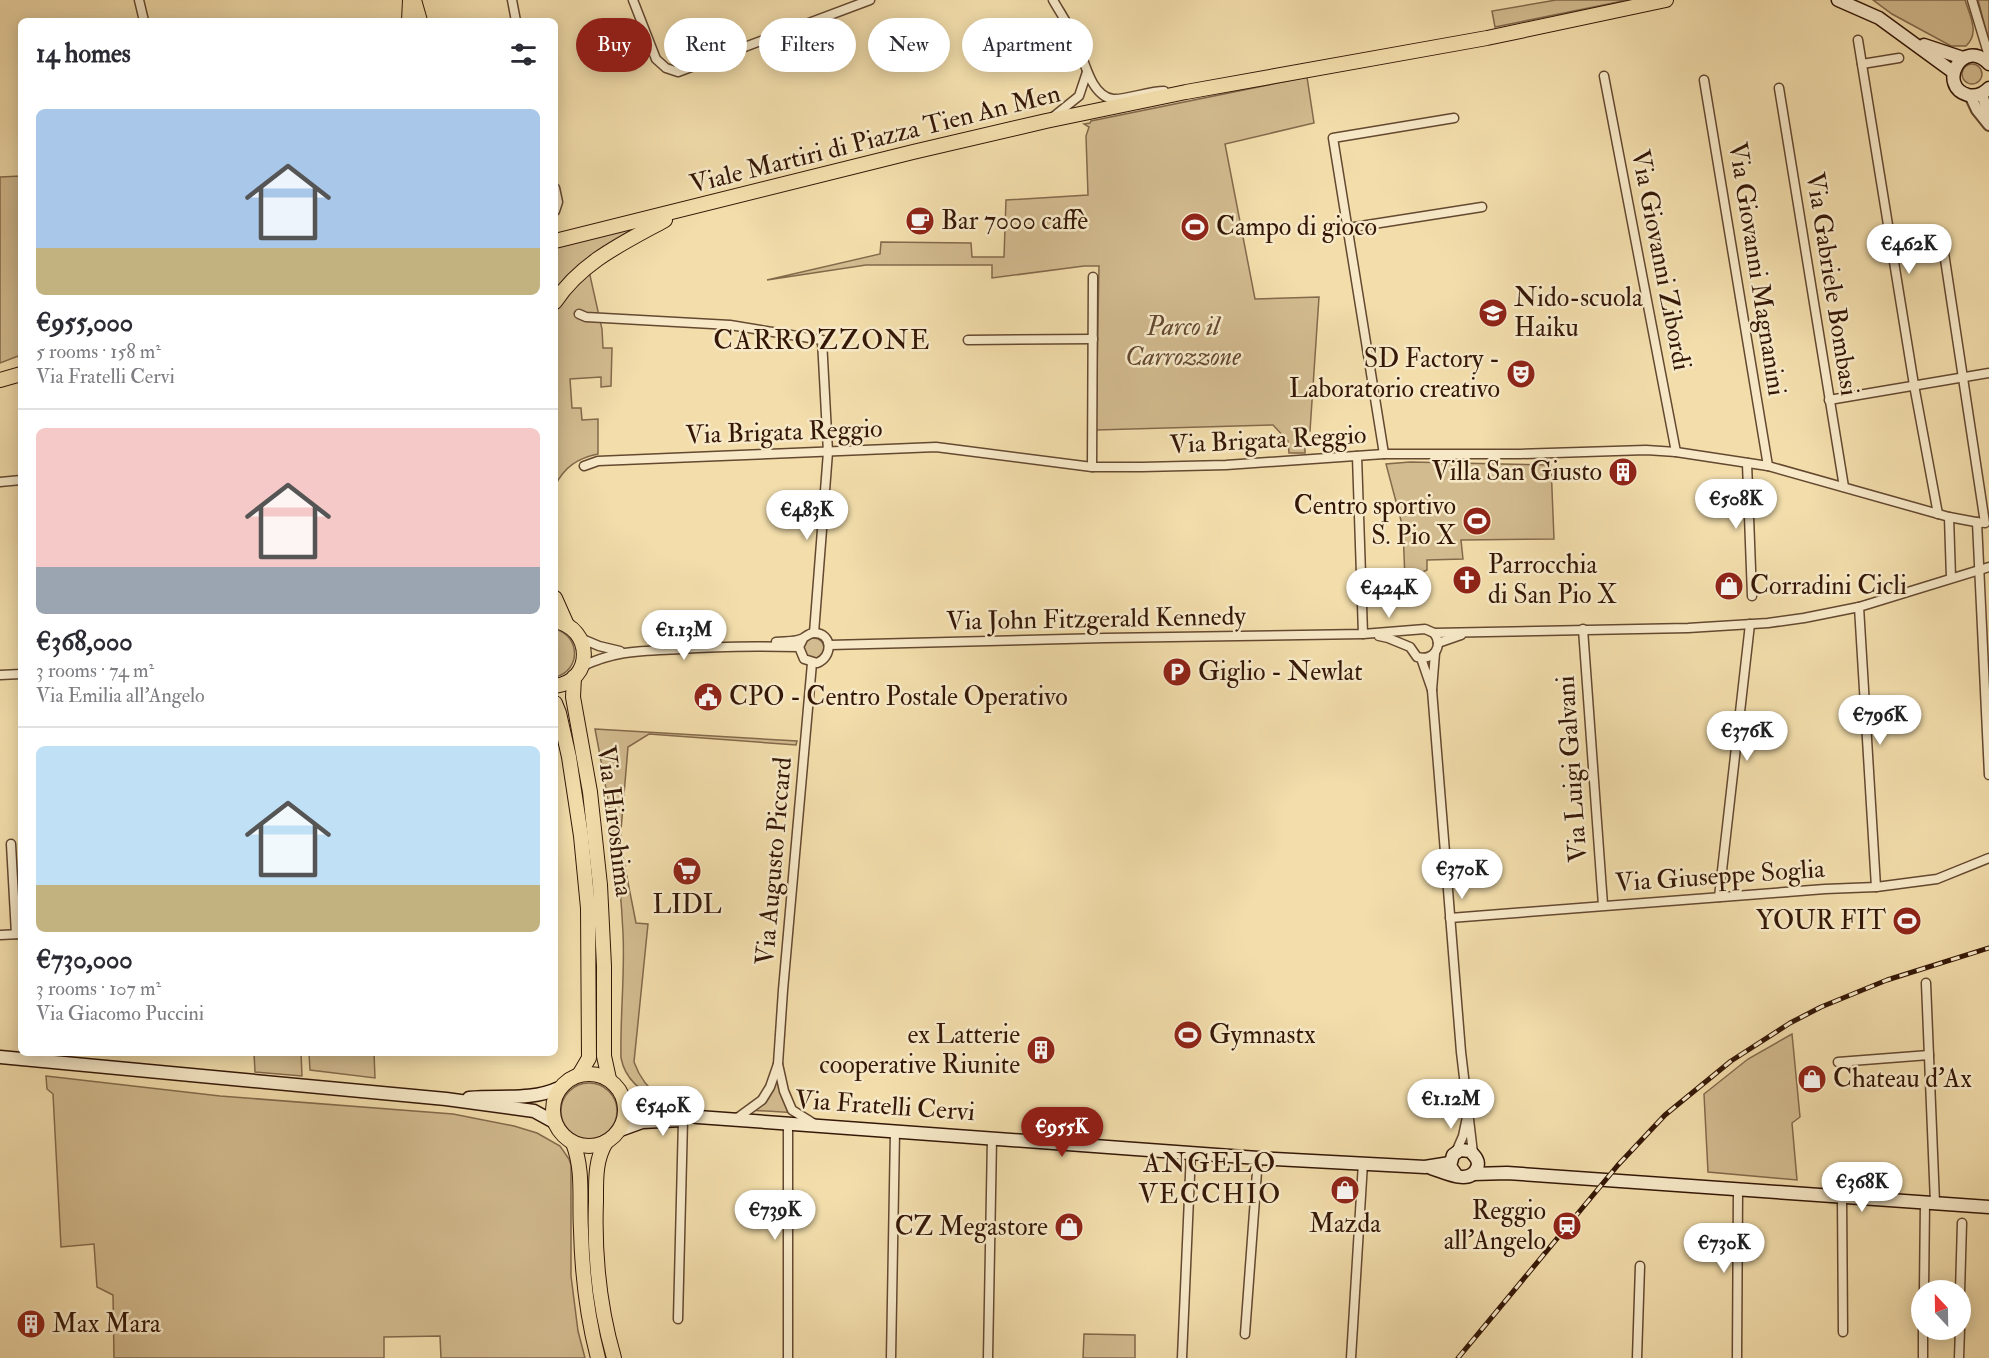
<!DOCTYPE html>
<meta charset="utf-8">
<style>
:root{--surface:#fff;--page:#f7f7f7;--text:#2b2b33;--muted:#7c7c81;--line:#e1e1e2;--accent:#8f2418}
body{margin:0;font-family:"IM FELL Double Pica",serif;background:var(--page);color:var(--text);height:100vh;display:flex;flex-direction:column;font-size:22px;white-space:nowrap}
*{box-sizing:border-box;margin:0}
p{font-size:20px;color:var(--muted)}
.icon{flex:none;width:33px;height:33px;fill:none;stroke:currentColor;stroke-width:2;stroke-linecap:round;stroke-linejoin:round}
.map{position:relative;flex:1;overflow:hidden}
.sheet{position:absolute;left:18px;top:18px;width:540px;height:1038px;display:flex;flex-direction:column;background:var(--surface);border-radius:9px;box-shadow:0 3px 15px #0003}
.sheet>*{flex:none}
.top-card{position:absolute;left:576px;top:18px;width:570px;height:54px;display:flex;gap:12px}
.needle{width:39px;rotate:338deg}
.fabs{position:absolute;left:1911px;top:1280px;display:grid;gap:12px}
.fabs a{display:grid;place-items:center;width:60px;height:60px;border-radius:50%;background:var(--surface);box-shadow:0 3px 15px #0003;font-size:30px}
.price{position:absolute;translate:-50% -51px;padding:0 14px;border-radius:21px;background:#fff;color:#222;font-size:20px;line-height:39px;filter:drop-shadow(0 2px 3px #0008)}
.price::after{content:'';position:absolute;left:50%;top:36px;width:18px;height:14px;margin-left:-9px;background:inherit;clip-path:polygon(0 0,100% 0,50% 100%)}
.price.selected{background:var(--accent);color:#fff}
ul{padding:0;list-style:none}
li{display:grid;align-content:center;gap:12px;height:318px;padding:0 18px}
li+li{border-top:2px solid var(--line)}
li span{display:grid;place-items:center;height:186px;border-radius:9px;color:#555}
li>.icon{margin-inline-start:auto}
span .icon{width:108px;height:108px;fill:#fffc;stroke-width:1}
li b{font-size:26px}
h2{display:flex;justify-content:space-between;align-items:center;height:72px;padding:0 18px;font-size:26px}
.pill{padding:0 21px;border-radius:27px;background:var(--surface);box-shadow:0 3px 15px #0003;font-size:21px;line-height:54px}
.pill.selected{background:var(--accent);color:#fff}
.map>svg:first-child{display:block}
.green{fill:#d2bb8f;stroke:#83694b;stroke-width:1.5}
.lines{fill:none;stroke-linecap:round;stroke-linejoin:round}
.minor-casing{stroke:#644830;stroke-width:11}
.tertiary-casing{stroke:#644830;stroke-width:14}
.secondary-casing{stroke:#341707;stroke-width:15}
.primary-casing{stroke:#341707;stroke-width:16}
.minor{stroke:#f7e9c8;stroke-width:8}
.tertiary{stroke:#f7e9c8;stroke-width:10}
.secondary{stroke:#f7e9c8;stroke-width:12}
.primary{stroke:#f2ddab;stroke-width:14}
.rail-casing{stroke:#341707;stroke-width:5}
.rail{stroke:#f7e9c8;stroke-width:3;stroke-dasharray:9;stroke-linecap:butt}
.labels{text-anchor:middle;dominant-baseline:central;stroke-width:5;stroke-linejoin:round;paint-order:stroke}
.street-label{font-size:26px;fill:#341707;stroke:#f7e9c8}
.poi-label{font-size:26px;fill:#341707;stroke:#f7e9c8;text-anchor:start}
.park-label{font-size:26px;font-style:italic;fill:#634830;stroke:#f7e9c8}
.neighbourhood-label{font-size:27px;letter-spacing:1.5px;fill:#341707;stroke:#f7e9c8}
</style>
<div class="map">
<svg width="1989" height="1358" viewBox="0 0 1989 1358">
<rect width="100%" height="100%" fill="#f2ddab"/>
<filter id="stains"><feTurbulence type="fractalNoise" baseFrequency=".00333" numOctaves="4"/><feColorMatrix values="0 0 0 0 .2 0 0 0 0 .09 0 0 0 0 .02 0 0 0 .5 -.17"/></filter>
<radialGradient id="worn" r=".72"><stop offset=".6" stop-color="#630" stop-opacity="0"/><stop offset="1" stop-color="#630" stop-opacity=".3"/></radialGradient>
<g class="green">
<polygon points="1556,0 1628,0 1495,27 1492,11"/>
<path d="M 1873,0 L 1965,0 C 1970,16 1980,33 1966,46 L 1951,46 L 1892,14 Z"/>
<polygon points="1978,0 1989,0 1989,42"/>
<circle cx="1972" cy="74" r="10"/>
<polygon points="1307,77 1314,123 1225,144 1255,299 1319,297 1310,431 1298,431 1299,443 1305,444 1305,453 1289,453 1288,441 1273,425 1096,430 1099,266 1084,266 992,278 992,265 866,265 767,280 880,254 881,242 971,243 972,257 1004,257 1006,200 1088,195 1086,136 1089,127 1084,124 1090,123 1091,121"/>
<polygon points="21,176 21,355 0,363 0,177"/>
<polygon points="647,224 555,294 555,248"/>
<path d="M 589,271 L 602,329 L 603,348 L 612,348 L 611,386 L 601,387 L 601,377 L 570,379 L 572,408 L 581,408 L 582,420 L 598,419 L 598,454 C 578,458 564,467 555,486 L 555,307 Z"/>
<polygon points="1410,462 1551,465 1554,539 1461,540 1463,559 1427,560 1427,570 1405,580 1403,528 1386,464"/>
<path d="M 555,629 C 581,636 581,671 555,677 Z"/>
<circle cx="814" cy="648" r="10"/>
<path d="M 595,729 L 797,741 L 796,745 L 649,734 L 628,747 L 620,842 L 636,923 L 648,924 L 634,1062 C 639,1076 648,1089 661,1098 C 640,1093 625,1078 621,1058 C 620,1016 625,975 623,933 C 620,863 608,797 595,729 Z"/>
<polygon points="1792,1034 1800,1117 1792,1123 1797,1180 1708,1172 1704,1094 1748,1059"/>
<polygon points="254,1053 301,1053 302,1076 255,1072"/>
<polygon points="309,1053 374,1053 375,1078 310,1070"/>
<polygon points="778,1064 784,1091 798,1113 749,1110 762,1100"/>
<polygon points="46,1076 220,1096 453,1114 514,1126 537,1133 560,1146 569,1159 571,1165 571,1276 578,1331 585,1358 441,1358 440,1336 384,1337 384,1358 114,1358 113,1295 97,1287 94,1244 61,1247 53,1094 47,1089"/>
<circle cx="589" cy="1111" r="28"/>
<polygon points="1084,1334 1135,1335 1135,1358 1083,1358"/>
</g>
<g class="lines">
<g class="minor-casing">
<g id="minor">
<polyline points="139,0 144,21"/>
<polyline points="512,0 516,21"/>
<polyline points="633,0 656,59 666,68 678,72 870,0"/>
<path d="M 1053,0 C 1061,14 1070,27 1076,41 C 1084,58 1090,96 1113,99 C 1126,100 1148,91 1164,91"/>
<polyline points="1972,0 1988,53 1989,63"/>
<polyline points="1858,40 1914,385 1938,514"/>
<polyline points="1862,64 1899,58"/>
<polyline points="1604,76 1676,452"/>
<polyline points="1704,80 1768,466"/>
<polyline points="1779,88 1844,487"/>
<polyline points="1053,117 1079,96 1087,72"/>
<polyline points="555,188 558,202 555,211"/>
<polyline points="1348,228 1482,207"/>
<polyline points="1941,233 1985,523"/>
<polyline points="579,314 586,317 730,325 822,340 828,452 814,633"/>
<polyline points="968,340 1093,339"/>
<polyline points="1829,400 1989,373"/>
<polyline points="1384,454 1333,138 1454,118"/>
<polyline points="1357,456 1363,634"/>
<polyline points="1747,463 1752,596"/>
<polyline points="584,466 598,461 936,447 1092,467 1142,467 1226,465 1384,454 1520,454 1646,450 1676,452 1768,466 1949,517 1951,578"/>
<polyline points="1092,467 1093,277"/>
<polyline points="0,482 21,480"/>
<polyline points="1949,517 1981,523"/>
<polyline points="1977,522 1989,775"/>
<polyline points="1859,607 1876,887"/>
<polyline points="1583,629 1603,905"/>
<path d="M 1379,636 L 1388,638 L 1410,647 L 1417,657 C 1433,661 1444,647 1434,633"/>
<polyline points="580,638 599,646 620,651"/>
<path d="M 776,642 C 784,641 794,642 801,639 C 805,638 808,633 814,633 C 833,633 833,657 817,663 L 804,659 L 799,647 L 803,639"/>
<polyline points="1438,643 1461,635"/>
<polyline points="829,645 1105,638 1363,634 1425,629 1434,633 1688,628 1768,623 1804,618 1859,607 1989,567"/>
<polyline points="1421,658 1432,690 1435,653"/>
<polyline points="812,663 783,990 778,1064 784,1091 792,1110 816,1125"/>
<path d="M 581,667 C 615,650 643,651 680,649 C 720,646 759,646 799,647"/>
<polyline points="0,675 21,674"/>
<polyline points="1432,690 1461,1052 1473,1153"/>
<polyline points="11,844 16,934"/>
<polyline points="1719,897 1750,624"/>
<polyline points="1450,918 1825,889 1876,887 1937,879 1989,858"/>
<polyline points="0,935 21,934"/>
<polyline points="1926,983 1935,1203"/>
<polyline points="1838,1062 1929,1055"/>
<polyline points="736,1119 762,1100 770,1087 778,1064"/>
<polyline points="1456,1152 1463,1136 1467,1117"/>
<polyline points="1842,1197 1843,1332"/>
<polyline points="1924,1290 1925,1202"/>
<polyline points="1960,1292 1962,1223"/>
<polyline points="678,1319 683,1120"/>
<polyline points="1245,1334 1258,1158"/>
<polyline points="788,1358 788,1123"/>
<polyline points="891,1358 895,1131"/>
<polyline points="988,1358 992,1138"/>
<polyline points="1182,1358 1191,1152"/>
<polyline points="1351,1358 1363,1163"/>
<polyline points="1637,1358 1640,1266"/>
<polyline points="1737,1358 1738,1190"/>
<polyline points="1923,1358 1923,1329"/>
<polyline points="1959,1358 1960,1329"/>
</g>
</g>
<g class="tertiary-casing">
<g id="tertiary">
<polyline points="1982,93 1989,119"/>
<polyline points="1970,95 1977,110 1989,125"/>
</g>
</g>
<g class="secondary-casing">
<g id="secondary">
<polyline points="1838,0 1879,18 1953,72"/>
<polyline points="1924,45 1963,58"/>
<path d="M 1989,64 C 1963,36 1936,86 1968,95 C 1976,97 1983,94 1989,88"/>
<polyline points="0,1057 446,1099 534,1111 554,1122"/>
<path d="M 469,1098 C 499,1095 531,1101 559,1088"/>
<polyline points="624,1099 649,1110 698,1117 1258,1158 1425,1167 1450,1163"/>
<polyline points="620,1130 642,1122 682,1120"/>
<path d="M 1431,1168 C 1444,1172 1470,1186 1477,1168 C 1480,1161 1475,1156 1470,1151 L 1460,1150 L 1453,1155 L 1450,1166 L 1457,1176"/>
<polyline points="1473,1174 1507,1173 1989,1207"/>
</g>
</g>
<g class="primary-casing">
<g id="primary">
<polyline points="414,0 420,21"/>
<polyline points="409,21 410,0"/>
<polyline points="555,241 913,152 1046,121 1186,92 1487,38 1666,0"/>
<path d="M 555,302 C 581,262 625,242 665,220"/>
<polyline points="0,380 21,374"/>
<polyline points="555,598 567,625"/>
<path d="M 555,621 C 593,628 594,681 555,686"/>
<polyline points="574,677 573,697 590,792 600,885 604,966 604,1056 609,1079"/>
<polyline points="555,703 559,713 569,757 581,836 588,908 589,1058 579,1075"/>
<circle cx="589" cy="1110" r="36"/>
<path d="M 606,1142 C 595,1160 596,1180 596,1201 C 594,1254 599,1306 614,1358"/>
<path d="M 573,1143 C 584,1171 579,1200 581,1230 C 582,1273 587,1316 598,1358"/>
</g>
</g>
<use href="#minor" class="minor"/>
<use href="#tertiary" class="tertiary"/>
<use href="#secondary" class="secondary"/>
<use href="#primary" class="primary"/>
<g class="rail-casing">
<polyline id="rail" points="1458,1358 1618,1165 1665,1115 1731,1061 1790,1023 1821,1007 1887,980 1989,948"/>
</g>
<use href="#rail" class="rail"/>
</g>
<defs>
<g id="cafe-disc" transform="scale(1.5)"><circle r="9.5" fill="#8f2418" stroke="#f7e9c8"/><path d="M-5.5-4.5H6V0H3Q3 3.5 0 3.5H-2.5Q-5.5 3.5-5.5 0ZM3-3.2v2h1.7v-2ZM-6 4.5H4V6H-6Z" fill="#fff"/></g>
<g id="stadium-disc" transform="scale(1.5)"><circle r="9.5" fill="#8f2418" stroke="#f7e9c8"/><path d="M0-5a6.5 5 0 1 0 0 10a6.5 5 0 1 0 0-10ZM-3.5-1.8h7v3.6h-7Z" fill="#fff"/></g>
<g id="school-disc" transform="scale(1.5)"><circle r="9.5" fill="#8f2418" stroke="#f7e9c8"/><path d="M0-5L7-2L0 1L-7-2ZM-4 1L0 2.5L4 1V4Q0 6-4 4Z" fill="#fff"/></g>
<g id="theatre-disc" transform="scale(1.5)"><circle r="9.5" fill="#8f2418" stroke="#f7e9c8"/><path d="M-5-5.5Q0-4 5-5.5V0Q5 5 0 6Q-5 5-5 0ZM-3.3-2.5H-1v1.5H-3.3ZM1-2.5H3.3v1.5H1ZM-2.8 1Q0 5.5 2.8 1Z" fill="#fff"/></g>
<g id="building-disc" transform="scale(1.5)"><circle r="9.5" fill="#8f2418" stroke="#f7e9c8"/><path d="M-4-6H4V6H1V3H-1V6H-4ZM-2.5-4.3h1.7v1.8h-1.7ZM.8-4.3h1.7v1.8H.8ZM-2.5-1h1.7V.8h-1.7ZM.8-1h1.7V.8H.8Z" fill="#fff"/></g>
<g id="church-disc" transform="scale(1.5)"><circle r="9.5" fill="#8f2418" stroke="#f7e9c8"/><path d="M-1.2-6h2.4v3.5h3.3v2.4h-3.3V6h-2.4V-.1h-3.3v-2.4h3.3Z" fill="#fff"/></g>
<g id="shop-disc" transform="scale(1.5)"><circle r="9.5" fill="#8f2418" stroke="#f7e9c8"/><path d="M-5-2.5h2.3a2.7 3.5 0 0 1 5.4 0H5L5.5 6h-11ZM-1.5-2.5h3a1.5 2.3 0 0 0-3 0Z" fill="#fff"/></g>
<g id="parking-disc" transform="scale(1.5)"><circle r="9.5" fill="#8f2418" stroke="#f7e9c8"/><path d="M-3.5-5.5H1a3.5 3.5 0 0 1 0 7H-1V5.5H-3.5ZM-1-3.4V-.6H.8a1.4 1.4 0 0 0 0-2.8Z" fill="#fff"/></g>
<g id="civic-disc" transform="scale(1.5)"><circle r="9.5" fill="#8f2418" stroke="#f7e9c8"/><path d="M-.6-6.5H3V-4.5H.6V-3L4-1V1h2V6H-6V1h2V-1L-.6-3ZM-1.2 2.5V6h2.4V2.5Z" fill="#fff"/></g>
<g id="supermarket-disc" transform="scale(1.5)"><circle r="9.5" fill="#8f2418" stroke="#f7e9c8"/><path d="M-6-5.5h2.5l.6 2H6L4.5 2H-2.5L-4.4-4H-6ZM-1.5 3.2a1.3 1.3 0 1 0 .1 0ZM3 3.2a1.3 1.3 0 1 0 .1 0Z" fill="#fff"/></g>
<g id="station-disc" transform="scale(1.5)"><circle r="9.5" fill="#8f2418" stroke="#f7e9c8"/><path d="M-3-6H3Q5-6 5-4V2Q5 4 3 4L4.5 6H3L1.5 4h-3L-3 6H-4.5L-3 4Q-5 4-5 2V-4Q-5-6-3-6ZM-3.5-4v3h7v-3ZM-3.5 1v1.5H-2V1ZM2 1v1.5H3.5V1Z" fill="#fff"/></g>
</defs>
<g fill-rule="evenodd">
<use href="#cafe-disc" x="920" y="221"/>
<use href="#stadium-disc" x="1195" y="227"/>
<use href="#school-disc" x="1493" y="313"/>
<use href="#theatre-disc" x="1521" y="374"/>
<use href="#building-disc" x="1623" y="472"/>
<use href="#stadium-disc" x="1477" y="521"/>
<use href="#church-disc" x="1467" y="580"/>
<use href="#shop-disc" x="1729" y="586"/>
<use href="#parking-disc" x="1177" y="672"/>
<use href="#civic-disc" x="708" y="697"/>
<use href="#supermarket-disc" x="687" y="871"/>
<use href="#stadium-disc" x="1907" y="921"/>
<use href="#stadium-disc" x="1188" y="1035"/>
<use href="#building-disc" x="1041" y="1050"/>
<use href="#shop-disc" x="1812" y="1079"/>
<use href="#shop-disc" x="1345" y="1190"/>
<use href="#station-disc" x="1567" y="1226"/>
<use href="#shop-disc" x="1069" y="1227"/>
<use href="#building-disc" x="31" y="1324"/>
</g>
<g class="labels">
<g class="street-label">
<text transform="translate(875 139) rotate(-14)">Viale Martiri di Piazza Tien An Men</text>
<text transform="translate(1661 260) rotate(79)">Via Giovanni Zibordi</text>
<text transform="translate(1757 269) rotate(81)">Via Giovanni Magnanini</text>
<text transform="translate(1832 284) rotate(81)">Via Gabriele Bombasi</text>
<text transform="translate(784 432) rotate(-2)">Via Brigata Reggio</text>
<text transform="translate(1268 440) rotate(-3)">Via Brigata Reggio</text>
<text transform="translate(1096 619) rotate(-1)">Via John Fitzgerald Kennedy</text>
<text transform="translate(1572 769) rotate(-94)">Via Luigi Galvani</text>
<text transform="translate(615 821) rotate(83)">Via Hiroshima</text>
<text transform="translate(774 861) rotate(-85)">Via Augusto Piccard</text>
<text transform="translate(1720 876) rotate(-4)">Via Giuseppe Soglia</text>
<text transform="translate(885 1106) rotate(4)">Via Fratelli Cervi</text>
</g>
<g class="poi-label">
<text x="941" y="221">Bar 7000 caffè</text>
<text x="1216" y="227">Campo di gioco</text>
<text x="1514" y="298">Nido-scuola<tspan x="1514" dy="30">Haiku</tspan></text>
<text x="1500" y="359" text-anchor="end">SD Factory -<tspan x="1500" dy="30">Laboratorio creativo</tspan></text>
<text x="1602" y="472" text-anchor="end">Villa San Giusto</text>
<text x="1456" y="506" text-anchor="end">Centro sportivo<tspan x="1456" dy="30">S. Pio X</tspan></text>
<text x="1488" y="565">Parrocchia<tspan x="1488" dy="30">di San Pio X</tspan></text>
<text x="1750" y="586">Corradini Cicli</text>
<text x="1198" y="672">Giglio - Newlat</text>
<text x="729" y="697">CPO - Centro Postale Operativo</text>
<text x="687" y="905" text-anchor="middle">LIDL</text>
<text x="1886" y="921" text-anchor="end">YOUR FIT</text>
<text x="1020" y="1035" text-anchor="end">ex Latterie<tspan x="1020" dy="30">cooperative Riunite</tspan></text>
<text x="1209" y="1035">Gymnastx</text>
<text x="1833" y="1079">Chateau d'Ax</text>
<text x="1546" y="1211" text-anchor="end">Reggio<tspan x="1546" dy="30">all’Angelo</tspan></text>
<text x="1345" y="1224" text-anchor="middle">Mazda</text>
<text x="1048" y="1227" text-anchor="end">CZ Megastore</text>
<text x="52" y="1324">Max Mara</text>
</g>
<g class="park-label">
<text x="1183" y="327">Parco il<tspan x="1183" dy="30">Carrozzone</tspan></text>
</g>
<g class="neighbourhood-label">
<text x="822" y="340">CARROZZONE</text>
<text x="1210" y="1163">ANGELO<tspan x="1210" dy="31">VECCHIO</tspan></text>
</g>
</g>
<rect width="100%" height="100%" filter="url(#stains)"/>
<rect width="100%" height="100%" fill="url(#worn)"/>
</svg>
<div class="fabs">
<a><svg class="needle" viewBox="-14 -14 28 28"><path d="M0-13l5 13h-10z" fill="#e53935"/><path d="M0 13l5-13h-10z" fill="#7c7c81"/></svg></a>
</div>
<b class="price" style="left:1909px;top:275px">€462K</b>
<b class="price" style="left:1736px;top:530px">€508K</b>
<b class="price" style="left:807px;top:541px">€483K</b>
<b class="price" style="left:1389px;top:619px">€424K</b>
<b class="price" style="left:684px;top:661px">€1.13M</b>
<b class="price" style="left:1880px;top:746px">€796K</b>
<b class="price" style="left:1747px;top:762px">€376K</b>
<b class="price" style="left:1462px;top:900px">€370K</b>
<b class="price" style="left:1451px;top:1130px">€1.12M</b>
<b class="price" style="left:663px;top:1137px">€540K</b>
<b class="price selected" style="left:1062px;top:1158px">€955K</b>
<b class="price" style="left:1862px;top:1213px">€368K</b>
<b class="price" style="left:775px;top:1241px">€739K</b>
<b class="price" style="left:1724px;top:1274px">€730K</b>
<div class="top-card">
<a class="pill selected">Buy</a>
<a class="pill">Rent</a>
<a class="pill">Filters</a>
<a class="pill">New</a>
<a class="pill">Apartment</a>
</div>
<section class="sheet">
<h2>14 homes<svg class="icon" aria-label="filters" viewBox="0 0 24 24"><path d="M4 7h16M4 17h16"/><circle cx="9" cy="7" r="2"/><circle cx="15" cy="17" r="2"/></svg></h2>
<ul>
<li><span style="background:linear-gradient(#a9c7e8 75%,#c2b280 0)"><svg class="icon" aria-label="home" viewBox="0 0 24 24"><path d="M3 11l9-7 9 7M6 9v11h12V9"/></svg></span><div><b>€955,000</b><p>5 rooms · 158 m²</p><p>Via Fratelli Cervi</p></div></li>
<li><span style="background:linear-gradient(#f6c9c9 75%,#9aa5b1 0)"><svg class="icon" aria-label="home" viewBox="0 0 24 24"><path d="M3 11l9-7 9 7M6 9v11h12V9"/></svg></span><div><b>€368,000</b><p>3 rooms · 74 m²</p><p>Via Emilia all'Angelo</p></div></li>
<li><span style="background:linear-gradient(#bfe0f5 75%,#c2b280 0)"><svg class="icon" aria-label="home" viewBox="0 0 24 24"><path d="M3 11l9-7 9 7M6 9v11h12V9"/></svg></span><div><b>€730,000</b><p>3 rooms · 107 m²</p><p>Via Giacomo Puccini</p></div></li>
</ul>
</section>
</div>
